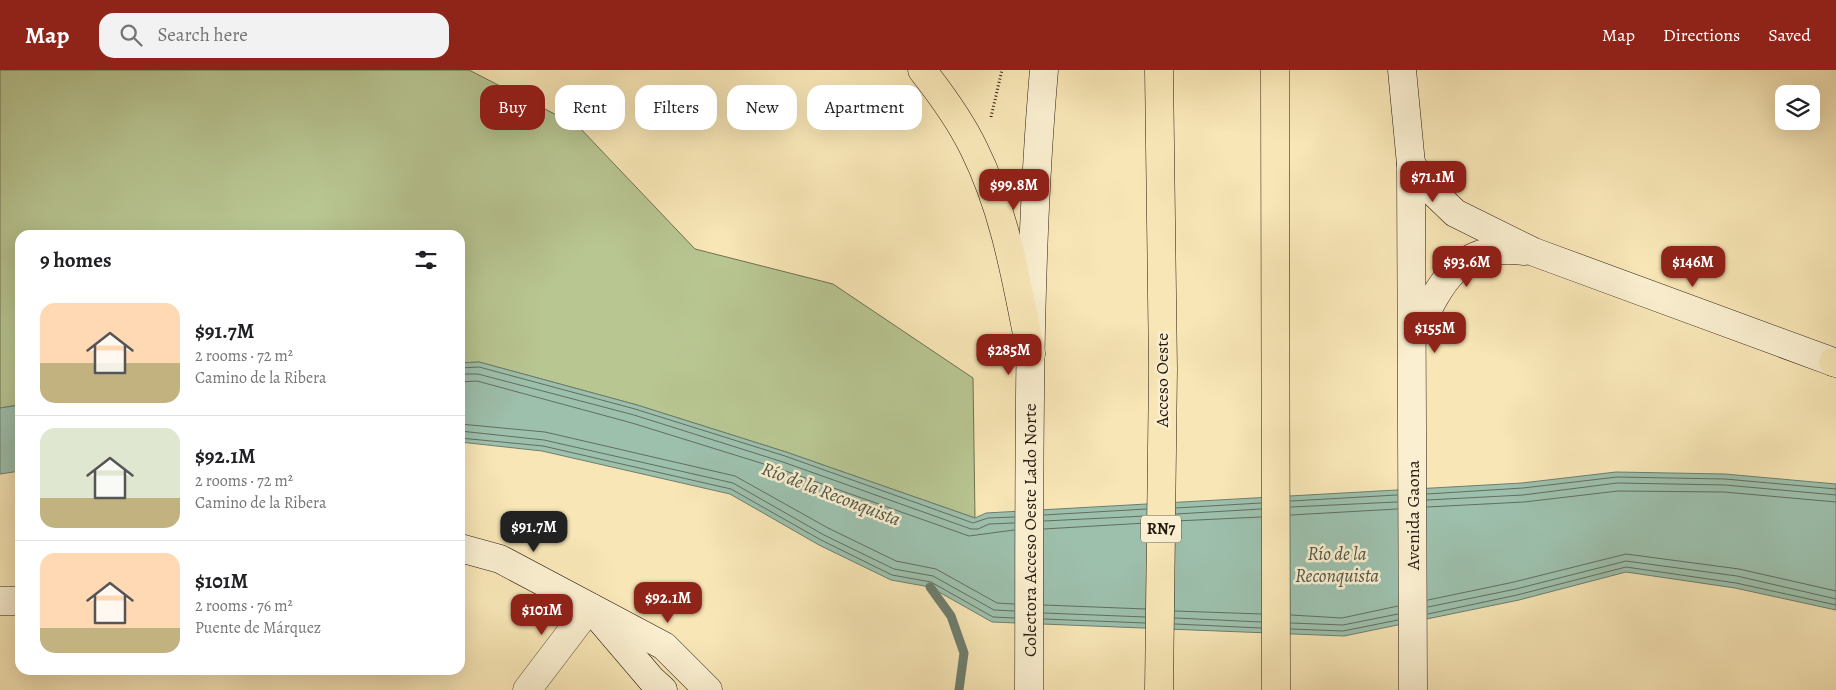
<!DOCTYPE html>
<meta charset="utf-8">
<style>
:root{--surface:#fff;--page:#f2f2f2;--text:#202124;--muted:#757577;--line:#e0e0e0;--accent:#8f2418}
body{margin:0;font-family:Alegreya,serif;background:var(--page);color:var(--text);height:100vh;display:flex;flex-direction:column;font-size:19px;white-space:nowrap}
*{box-sizing:border-box;margin:0}
p{font-size:16px;color:var(--muted)}
.icon{flex:none;width:28px;height:28px;fill:none;stroke:currentColor;stroke-width:2;stroke-linecap:round;stroke-linejoin:round}
.map{position:relative;flex:1;overflow:hidden}
.panel{position:absolute;left:15px;top:160px;width:450px;height:445px;display:flex;flex-direction:column;background:var(--surface);border-radius:15px;box-shadow:0 5px 20px #0002}
.panel>*{flex:none}
.guide{position:absolute;left:480px;top:15px;width:475px;height:45px;display:flex;gap:10px}
.controls{position:absolute;left:1775px;top:15px;display:grid;gap:10px}
.controls a{display:grid;place-items:center;width:45px;height:45px;border-radius:10px;background:var(--surface);box-shadow:0 5px 20px #0002;font-size:25px}
.price{position:absolute;translate:-50% -42px;padding:0 11px;border-radius:10px;background:var(--accent);color:#fff;font-size:16px;line-height:32px;filter:drop-shadow(0 1px 2px #0008)}
.price::after{content:'';position:absolute;left:50%;top:30px;width:15px;height:11px;margin-left:-8px;background:inherit;clip-path:polygon(0 0,100% 0,50% 100%)}
.price.selected{background:#222;color:#fff}
ul{padding:0;list-style:none}
li{display:flex;align-items:center;gap:15px;height:125px;padding:0 25px}
li+li{border-top:1px solid var(--line)}
li span{display:grid;place-items:center;flex:none;width:140px;height:100px;border-radius:15px;color:#555}
li>.icon{margin-inline-start:auto}
span .icon{width:60px;height:60px;fill:#fffc;stroke-width:1}
li b{font-size:21px}
h2{display:flex;justify-content:space-between;align-items:center;height:60px;padding:0 25px;font-size:21px}
.pill{padding:0 18px;border-radius:15px;background:var(--surface);box-shadow:0 5px 20px #0002;font-size:18px;line-height:45px}
.pill.selected{background:var(--accent);color:#fff}
header{display:flex;align-items:center;gap:30px;box-sizing:border-box;height:70px;padding:0 25px;background:var(--accent);color:#fff}
header strong{font-size:24px}
nav{display:flex;gap:28px;margin-inline-start:auto;font-size:18px}
.search{width:350px;height:45px;background:var(--page);display:flex;align-items:center;gap:12px;box-sizing:border-box;padding:0 18px;border-radius:15px;color:var(--muted);font-size:19px}
.map>svg:first-child{display:block}
.green{fill:#b8c692;stroke:#6f7052}
.water{fill:#9dc0ad;stroke:#6d7e6f}
.lines{fill:none;stroke-linecap:round;stroke-linejoin:round}
.shore{stroke:#626e5f;stroke-width:1}
.stream{stroke:#6d7e6f;stroke-width:9}
.street-casing{stroke:#5a4e3a;stroke-width:29}
.secondary-casing{stroke:#261b11;stroke-width:29}
.highway-casing{stroke:#261b11;stroke-width:29}
.path{stroke:#261b11;stroke-width:3;stroke-dasharray:1 2.5;stroke-linecap:butt}
.street{stroke:#faefd0;stroke-width:28}
.secondary{stroke:#faefd0;stroke-width:28}
.highway{stroke:#f8e6b6;stroke-width:28}
.labels{text-anchor:middle;dominant-baseline:central;stroke-width:5;stroke-linejoin:round;paint-order:stroke}
.shield{fill:#faefd0;stroke:#665b4a;stroke-width:1}
.shield-label{font-size:16px;font-weight:bold;fill:#261b11}
.street-label{font-size:18px;fill:#261b11;stroke:#faefd0}
.water-label{font-size:19px;font-style:italic;fill:#505548;stroke:#faefd0}
</style>
<header>
<strong>Map</strong>
<div class="search"><svg class="icon" aria-label="search" viewBox="0 0 24 24"><circle cx="10" cy="10" r="6"/><path d="M15 15l6 6"/></svg>Search here</div>
<nav><a>Map</a><a>Directions</a><a>Saved</a></nav>
</header>
<div class="map">
<svg width="1836" height="620" viewBox="0 0 1836 620">
<rect width="100%" height="100%" fill="#f8e6b6"/>
<filter id="stains"><feTurbulence type="fractalNoise" baseFrequency=".004" numOctaves="4"/><feColorMatrix values="0 0 0 0 .2 0 0 0 0 .09 0 0 0 0 .02 0 0 0 .5 -.17"/></filter>
<radialGradient id="worn" r=".72"><stop offset=".6" stop-color="#630" stop-opacity="0"/><stop offset="1" stop-color="#630" stop-opacity=".3"/></radialGradient>
<polygon class="green" points="0,0 469,0 578,56 695,179 833,214 973,308 975,448 786,382 637,335 479,292 460,293 460,165 20,165 20,335 0,338"/>
<g class="water">
<polygon points="479,292 637,335 786,382 975,448 986,443 1522,413 1616,402 1725,404 1836,414 1836,540 1735,518 1626,502 1519,530 1344,566 992,552 930,517 891,510 819,475 730,424 542,381 460,372 460,293"/>
<polygon points="20,335 20,401 0,404 0,338"/>
</g>
<g class="lines">
<g class="shore">
<polyline points="460,298 479,297 635,339 785,386 973,453 988,448 1014,447"/>
<polyline points="460,304 478,304 634,345 783,392 971,459 978,459 989,454 1014,453"/>
<polyline points="460,312 477,311 632,353 780,399 969,466 1014,460"/>
<polyline points="460,354 545,362 735,406 828,458 896,491 936,499 997,533 1014,534"/>
<polyline points="460,361 544,370 733,413 824,465 894,499 933,506 994,540 1014,541"/>
<polyline points="460,368 543,376 731,419 821,470 892,505 931,512 993,547 1014,548"/>
<polyline points="1427,424 1523,418 1617,407 1725,409 1836,419"/>
<polyline points="1427,430 1523,425 1617,413 1725,415 1836,425"/>
<polyline points="1291,431 1397,425"/>
<polyline points="1291,437 1397,432"/>
<polyline points="1427,437 1524,432 1618,421 1724,422 1836,432"/>
<polyline points="1176,438 1261,433"/>
<polyline points="1176,444 1261,439"/>
<polyline points="1044,445 1146,439"/>
<polyline points="1291,445 1397,439"/>
<polyline points="1044,451 1146,446"/>
<polyline points="1176,451 1261,447"/>
<polyline points="1044,459 1146,453"/>
<polyline points="1428,530 1514,512 1626,484 1739,499 1836,521"/>
<polyline points="1044,535 1145,539"/>
<polyline points="1428,537 1516,519 1626,491 1737,506 1836,529"/>
<polyline points="1175,541 1261,544"/>
<polyline points="1044,543 1145,547"/>
<polyline points="1428,544 1517,525 1626,497 1736,513 1836,535"/>
<polyline points="1291,545 1342,548 1398,536"/>
<polyline points="1175,548 1261,552"/>
<polyline points="1044,549 1145,553"/>
<polyline points="1291,553 1343,555 1398,544"/>
<polyline points="1175,554 1261,558"/>
<polyline points="1291,559 1343,561 1398,550"/>
</g>
<polyline class="stream" points="930,517 951,546 964,583 959,620"/>
<g class="street-casing">
<polyline id="street" points="527,620 590,537"/>
</g>
<g class="secondary-casing">
<g id="secondary">
<polyline points="1402,0 1411,94 1413,620"/>
<polyline points="1411,94 1428,117 1455,143 1534,182 1836,293"/>
<path d="M 1416,264 C 1441,211 1459,173 1525,181"/>
<polyline points="460,478 500,489 664,576 708,620"/>
<polyline points="0,531 20,531"/>
<polyline points="599,548 651,609 663,620"/>
<path d="M 1029,620 C 1030,414 1026,206 1044,0"/>
</g>
</g>
<g class="highway-casing">
<g id="highway">
<path d="M 922,0 C 941,24 961,52 974,79 C 1006,143 1017,215 1031,284"/>
<polyline points="1159,0 1163,299 1159,620"/>
<polyline points="1275,0 1276,620"/>
<polyline points="1833,292 1836,292"/>
</g>
</g>
<polyline class="path" points="991,47 1002,0"/>
<use href="#street" class="street"/>
<use href="#secondary" class="secondary"/>
<use href="#highway" class="highway"/>
</g>
<g class="labels">
<rect class="shield" x="1141" y="445.5" width="40" height="27" rx="4"/>
<g class="shield-label">
<text x="1161" y="459">RN7</text>
</g>
<g class="street-label">
<text transform="translate(1162 310) rotate(-90)">Acceso Oeste</text>
<text transform="translate(1413 445) rotate(-90)">Avenida Gaona</text>
<text transform="translate(1030 460) rotate(-90)">Colectora Acceso Oeste Lado Norte</text>
</g>
<g class="water-label">
<text transform="translate(831 424) rotate(21)">Río de la Reconquista</text>
<text x="1337" y="484">Río de la<tspan x="1337" dy="22">Reconquista</tspan></text>
</g>
</g>
<rect width="100%" height="100%" filter="url(#stains)"/>
<rect width="100%" height="100%" fill="url(#worn)"/>
</svg>
<div class="controls">
<a><svg class="icon" aria-label="layers" viewBox="0 0 24 24"><path d="M12 4l9 5-9 5-9-5zM3 14l9 5 9-5"/></svg></a>
</div>
<b class="price" style="left:1433px;top:133px">$71.1M</b>
<b class="price" style="left:1014px;top:141px">$99.8M</b>
<b class="price" style="left:1467px;top:218px">$93.6M</b>
<b class="price" style="left:1693px;top:218px">$146M</b>
<b class="price" style="left:1435px;top:284px">$155M</b>
<b class="price" style="left:1009px;top:306px">$285M</b>
<b class="price selected" style="left:534px;top:483px">$91.7M</b>
<b class="price" style="left:668px;top:554px">$92.1M</b>
<b class="price" style="left:542px;top:566px">$101M</b>
<div class="guide">
<a class="pill selected">Buy</a>
<a class="pill">Rent</a>
<a class="pill">Filters</a>
<a class="pill">New</a>
<a class="pill">Apartment</a>
</div>
<section class="panel">
<h2>9 homes<svg class="icon" aria-label="filters" viewBox="0 0 24 24"><path d="M4 7h16M4 17h16"/><circle cx="9" cy="7" r="2"/><circle cx="15" cy="17" r="2"/></svg></h2>
<ul>
<li><span style="background:linear-gradient(#ffd9b3 60%,#c2b280 0)"><svg class="icon" aria-label="home" viewBox="0 0 24 24"><path d="M3 11l9-7 9 7M6 9v11h12V9"/></svg></span><div><b>$91.7M</b><p>2 rooms · 72 m²</p><p>Camino de la Ribera</p></div></li>
<li><span style="background:linear-gradient(#dfe7d0 70%,#c2b280 0)"><svg class="icon" aria-label="home" viewBox="0 0 24 24"><path d="M3 11l9-7 9 7M6 9v11h12V9"/></svg></span><div><b>$92.1M</b><p>2 rooms · 72 m²</p><p>Camino de la Ribera</p></div></li>
<li><span style="background:linear-gradient(#ffd9b3 75%,#c2b280 0)"><svg class="icon" aria-label="home" viewBox="0 0 24 24"><path d="M3 11l9-7 9 7M6 9v11h12V9"/></svg></span><div><b>$101M</b><p>2 rooms · 76 m²</p><p>Puente de Márquez</p></div></li>
</ul>
</section>
</div>
